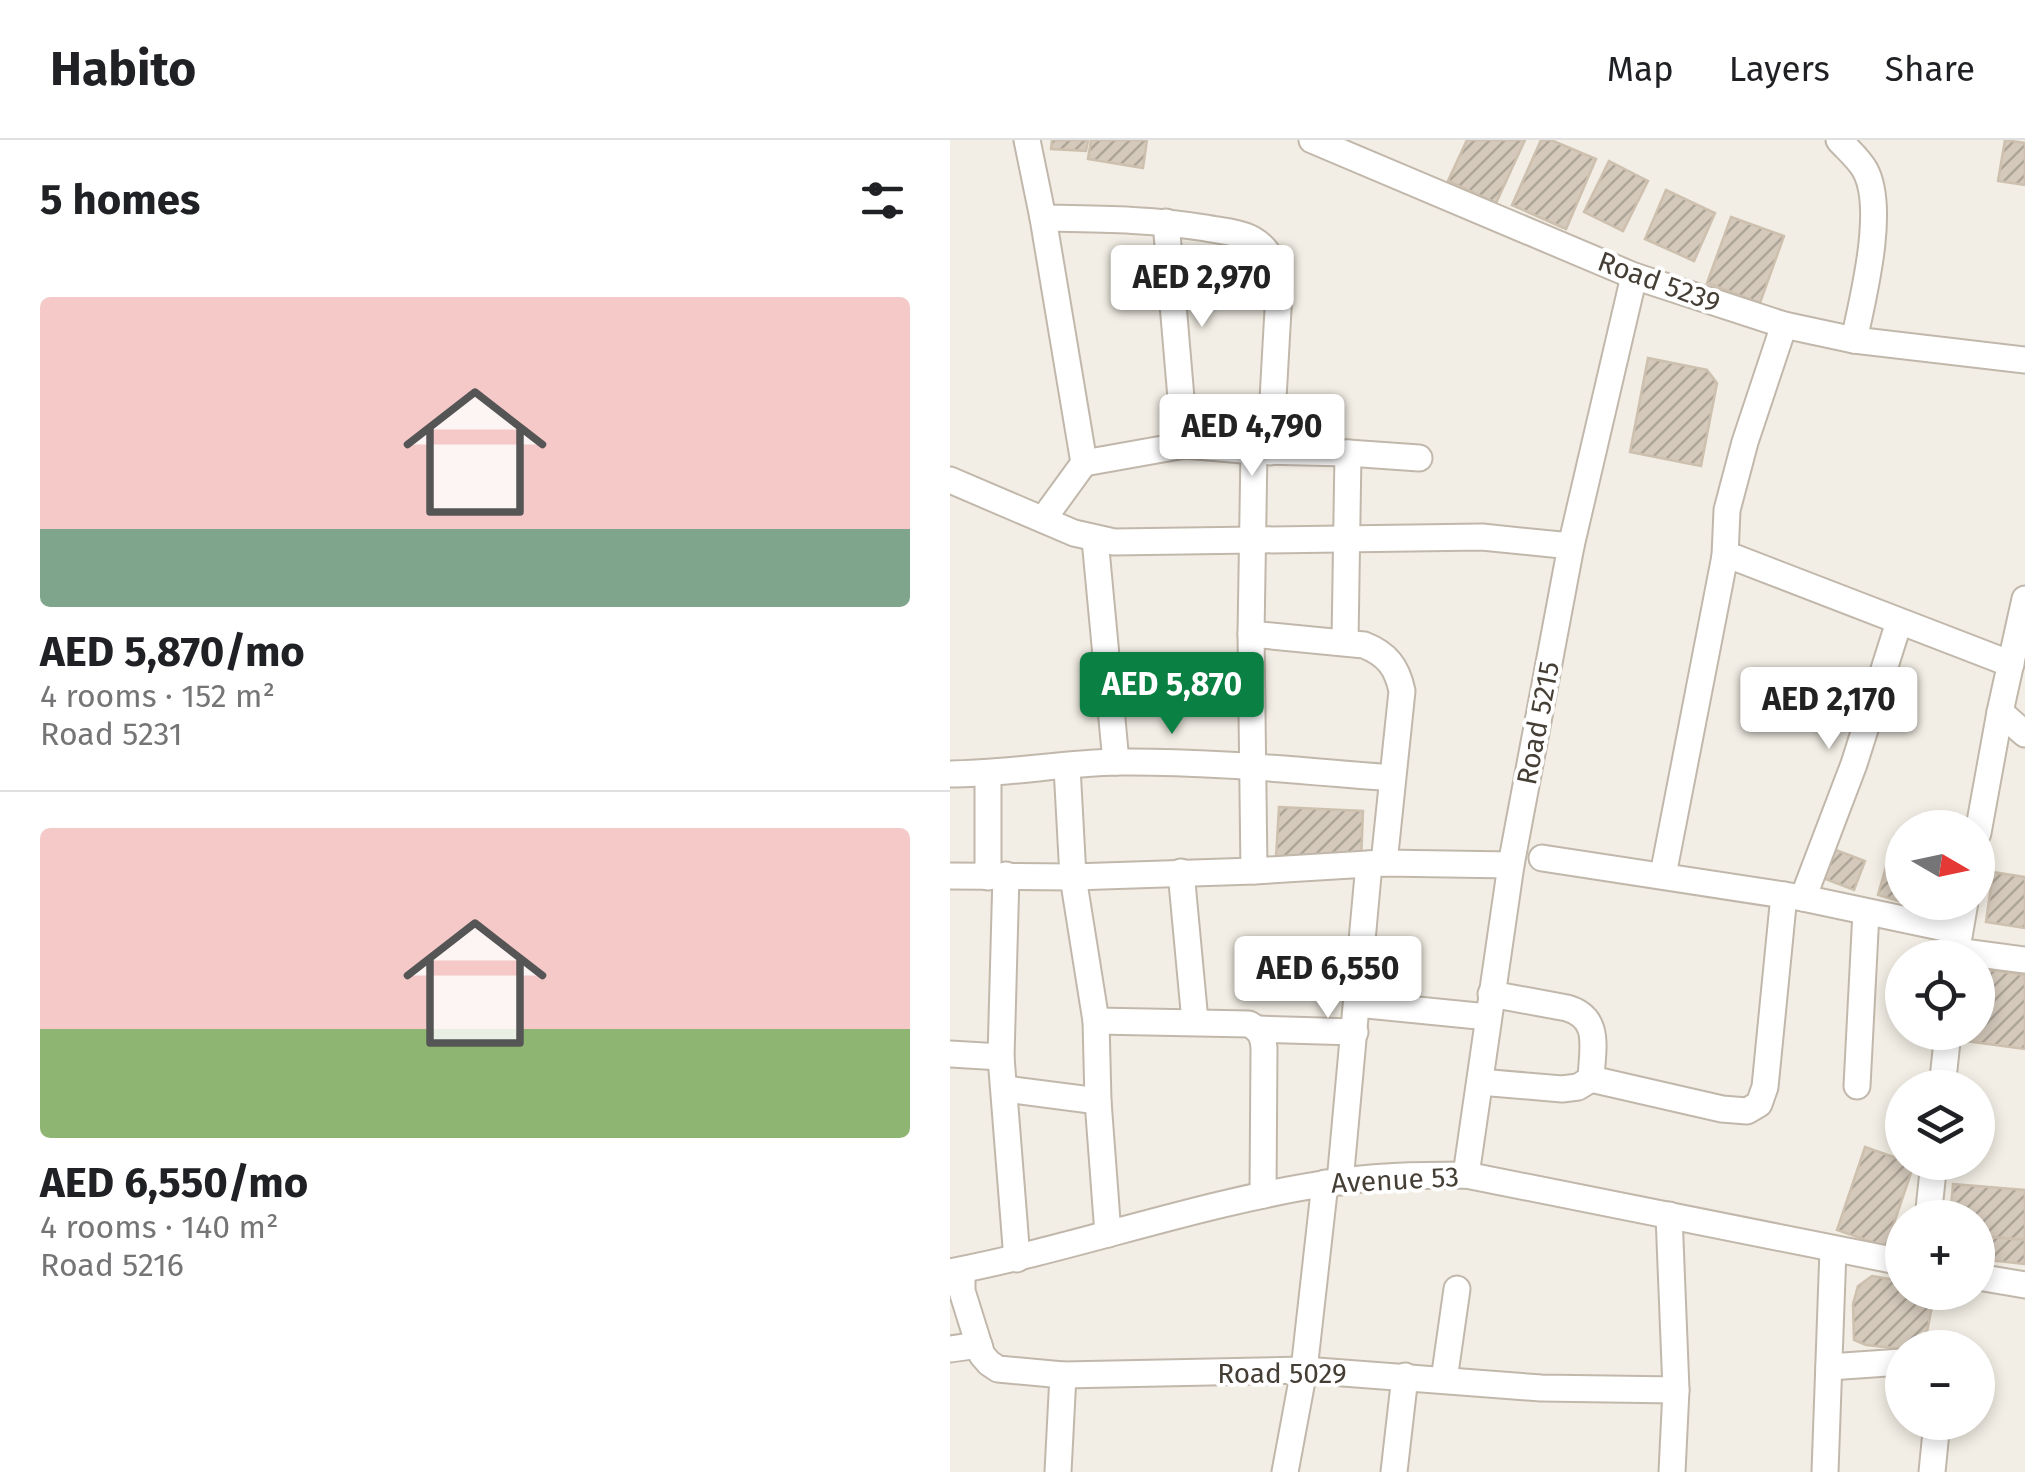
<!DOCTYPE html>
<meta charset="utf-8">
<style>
:root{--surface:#fff;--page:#f6f6f6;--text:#202124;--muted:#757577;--line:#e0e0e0;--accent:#0b8043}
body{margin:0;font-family:"Fira Sans",sans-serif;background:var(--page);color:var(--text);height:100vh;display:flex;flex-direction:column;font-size:38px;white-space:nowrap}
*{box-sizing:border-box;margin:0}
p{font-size:32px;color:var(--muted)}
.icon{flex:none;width:55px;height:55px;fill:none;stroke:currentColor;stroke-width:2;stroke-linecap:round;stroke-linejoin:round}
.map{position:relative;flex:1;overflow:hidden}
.sheet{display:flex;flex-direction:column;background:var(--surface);width:950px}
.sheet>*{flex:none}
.needle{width:65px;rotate:99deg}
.fabs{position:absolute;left:935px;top:670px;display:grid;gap:20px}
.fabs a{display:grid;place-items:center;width:110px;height:110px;border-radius:50%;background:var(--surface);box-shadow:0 5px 15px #0003;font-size:50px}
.price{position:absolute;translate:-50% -85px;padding:0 22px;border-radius:10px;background:#fff;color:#222;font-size:32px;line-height:65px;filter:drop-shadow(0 2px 5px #0008)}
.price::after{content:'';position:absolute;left:50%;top:60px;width:30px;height:22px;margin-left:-15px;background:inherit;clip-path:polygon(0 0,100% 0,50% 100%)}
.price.selected{background:var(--accent);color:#fff}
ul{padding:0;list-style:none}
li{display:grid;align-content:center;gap:20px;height:530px;padding:0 40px}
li+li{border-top:2px solid var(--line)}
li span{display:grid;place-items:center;height:310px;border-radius:10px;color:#555}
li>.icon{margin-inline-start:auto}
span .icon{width:180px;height:180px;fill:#fffc;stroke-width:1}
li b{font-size:42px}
h2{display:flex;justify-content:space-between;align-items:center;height:120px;padding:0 40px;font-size:42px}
header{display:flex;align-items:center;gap:60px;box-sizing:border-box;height:140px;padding:0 50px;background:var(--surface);border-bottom:2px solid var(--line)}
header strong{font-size:48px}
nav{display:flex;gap:55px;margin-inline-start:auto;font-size:35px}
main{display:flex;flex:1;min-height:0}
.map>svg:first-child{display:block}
.building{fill:url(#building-hatch);stroke:#cec0ae;stroke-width:2.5}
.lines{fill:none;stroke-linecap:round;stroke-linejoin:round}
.minor-casing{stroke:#c1b8ab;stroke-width:29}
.minor{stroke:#fff;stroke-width:25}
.labels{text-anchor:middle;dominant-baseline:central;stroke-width:8;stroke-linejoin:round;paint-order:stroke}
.street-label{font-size:28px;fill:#453e35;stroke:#fff}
</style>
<header>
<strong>Habito</strong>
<nav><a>Map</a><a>Layers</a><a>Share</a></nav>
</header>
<main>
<section class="sheet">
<h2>5 homes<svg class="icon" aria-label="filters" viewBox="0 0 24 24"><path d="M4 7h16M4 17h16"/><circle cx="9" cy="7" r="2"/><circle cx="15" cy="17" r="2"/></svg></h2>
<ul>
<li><span style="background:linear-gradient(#f6c9c9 75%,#7fa58c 0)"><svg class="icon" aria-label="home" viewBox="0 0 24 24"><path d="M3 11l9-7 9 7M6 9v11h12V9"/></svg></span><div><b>AED 5,870/mo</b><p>4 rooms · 152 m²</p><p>Road 5231</p></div></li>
<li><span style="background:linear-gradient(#f6c9c9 65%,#8fb573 0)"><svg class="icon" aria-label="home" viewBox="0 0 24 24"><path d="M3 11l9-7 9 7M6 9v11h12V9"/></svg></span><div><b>AED 6,550/mo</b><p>4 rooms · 140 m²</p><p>Road 5216</p></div></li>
</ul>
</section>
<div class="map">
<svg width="1075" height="1332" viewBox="0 0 1075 1332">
<defs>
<pattern id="building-hatch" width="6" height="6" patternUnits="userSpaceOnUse" patternTransform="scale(2.5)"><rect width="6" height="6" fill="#d4c9bb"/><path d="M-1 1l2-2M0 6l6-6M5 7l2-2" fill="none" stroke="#aea599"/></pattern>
</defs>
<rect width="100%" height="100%" fill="#f2eee5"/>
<g class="building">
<polygon points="102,0 138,0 136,11 101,9"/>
<polygon points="141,0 197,0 193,28 138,19"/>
<polygon points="517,0 575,0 546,63 498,41"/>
<polygon points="591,0 601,0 646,19 616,89 562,65"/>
<polygon points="1055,0 1075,3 1075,45 1048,41"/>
<polygon points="659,21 698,41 673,91 634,72"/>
<polygon points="716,50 765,73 744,121 695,99"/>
<polygon points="781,77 834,96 810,163 757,143"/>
<polygon points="698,218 757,230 767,243 751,326 680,312"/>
<polygon points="329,667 413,671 411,722 326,718"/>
<polygon points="945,695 952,697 952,762 928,755"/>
<polygon points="883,709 915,721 904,750 873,738"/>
<polygon points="1043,732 1075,737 1075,788 1036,782"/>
<polygon points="955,762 1000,762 997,774"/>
<polygon points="1028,828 1075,835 1075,909 1015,901 1017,892 1028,892"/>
<polygon points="915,1007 952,1020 952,1022 964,1024 936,1107 887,1090"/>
<polygon points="1003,1044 1075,1050 1075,1100 1028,1096 1028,1078 1000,1078"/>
<polygon points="1028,1096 1075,1100 1075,1124 1028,1119"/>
<polygon points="922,1136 952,1141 952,1152 979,1152 983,1161 974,1208 952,1209 916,1205 904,1200 903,1164 908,1146"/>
</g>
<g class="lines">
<g class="minor-casing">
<g id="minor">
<polyline points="77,0 93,78 134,323 94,378"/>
<polyline points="362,0 684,136 834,185 904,200 1075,220"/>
<path d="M 889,0 C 897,9 909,19 915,30 C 936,68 913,158 904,200"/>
<path d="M 93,78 C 148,79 202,79 256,88 C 271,91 289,92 302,99 C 322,110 327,131 329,152 L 320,312"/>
<polyline points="216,82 235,305"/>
<polyline points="134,323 235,305 304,311 398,313 469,318"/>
<polyline points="0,340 124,393 164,402 532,397 621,406"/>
<polyline points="145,399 166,622"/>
<polyline points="775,416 786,418 1061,524"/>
<path d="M 301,494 L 414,505 C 437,514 447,527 452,551 L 434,723"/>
<polyline points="395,502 398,313"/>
<polyline points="1050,572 1075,594"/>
<polyline points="117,627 123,737 146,881 148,961 158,1094"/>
<path d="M 0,634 C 56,634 112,623 168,622 C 259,621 351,631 442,638"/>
<polyline points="38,634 38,737"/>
<polyline points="1028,693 1050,572 1075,459"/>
<polyline points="592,718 853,758 1009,791"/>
<polyline points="304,731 301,494 304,311"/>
<polyline points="231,732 245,881"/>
<polyline points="56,735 51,917 67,1119"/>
<polyline points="713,735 775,416 777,370 795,302 834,185"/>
<polyline points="0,736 123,737 304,731 434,723 561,725"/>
<polyline points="853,758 904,624 949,482"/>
<polyline points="1007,808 1015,762"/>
<polyline points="1006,811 1075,820"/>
<path d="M 541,854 L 617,868 C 652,878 642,910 641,939"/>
<polyline points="407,864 538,877"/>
<path d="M 146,881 L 299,884 C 310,890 313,895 314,908 L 313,1055"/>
<polyline points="307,889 405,892"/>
<polyline points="0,914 51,917"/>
<polyline points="641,939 772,969 797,971 809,964 815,947 834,755"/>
<polyline points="530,942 612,949 628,947 641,939"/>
<polyline points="907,946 916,772"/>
<polyline points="992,948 998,892"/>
<polyline points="55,949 148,961"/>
<polyline points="516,1035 561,725 621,406 684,136"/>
<polyline points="390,1042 419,724"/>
<polyline points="719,1075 726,1250 722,1332"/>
<polyline points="978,1078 984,1022"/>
<polyline points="12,1130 12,1151 32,1215 39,1223 48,1229 113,1235 354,1230 591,1248 726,1250"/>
<path d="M 0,1132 C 125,1108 246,1064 372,1044 C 419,1036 468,1035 516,1035 L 952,1122"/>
<polyline points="1028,1137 1075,1145"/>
<polyline points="0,1209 29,1205"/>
<polyline points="879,1227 952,1222"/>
<polyline points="494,1240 507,1149"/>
<polyline points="108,1332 113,1235"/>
<polyline points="335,1332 354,1230 375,1043"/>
<polyline points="444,1332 455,1236"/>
<polyline points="875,1332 883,1109"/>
<polyline points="982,1332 987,1282"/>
</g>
</g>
<use href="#minor" class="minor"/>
</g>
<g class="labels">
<g class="street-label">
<text transform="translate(709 142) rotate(20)">Road 5239</text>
<text transform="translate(588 583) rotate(-79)">Road 5215</text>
<text transform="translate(445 1040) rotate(-3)">Avenue 53</text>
<text x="332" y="1233">Road 5029</text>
</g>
</g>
</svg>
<div class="fabs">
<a><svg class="needle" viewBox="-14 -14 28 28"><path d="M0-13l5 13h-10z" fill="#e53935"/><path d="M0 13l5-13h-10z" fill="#757577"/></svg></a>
<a><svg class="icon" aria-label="locate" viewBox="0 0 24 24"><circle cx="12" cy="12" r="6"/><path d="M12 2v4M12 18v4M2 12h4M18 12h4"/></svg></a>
<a><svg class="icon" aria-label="layers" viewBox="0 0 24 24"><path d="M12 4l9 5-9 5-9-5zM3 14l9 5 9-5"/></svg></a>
<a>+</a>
<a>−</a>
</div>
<b class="price" style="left:252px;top:190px">AED 2,970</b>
<b class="price" style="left:302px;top:339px">AED 4,790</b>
<b class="price selected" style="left:222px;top:597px">AED 5,870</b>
<b class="price" style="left:879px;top:612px">AED 2,170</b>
<b class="price" style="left:378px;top:881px">AED 6,550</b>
</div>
</main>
